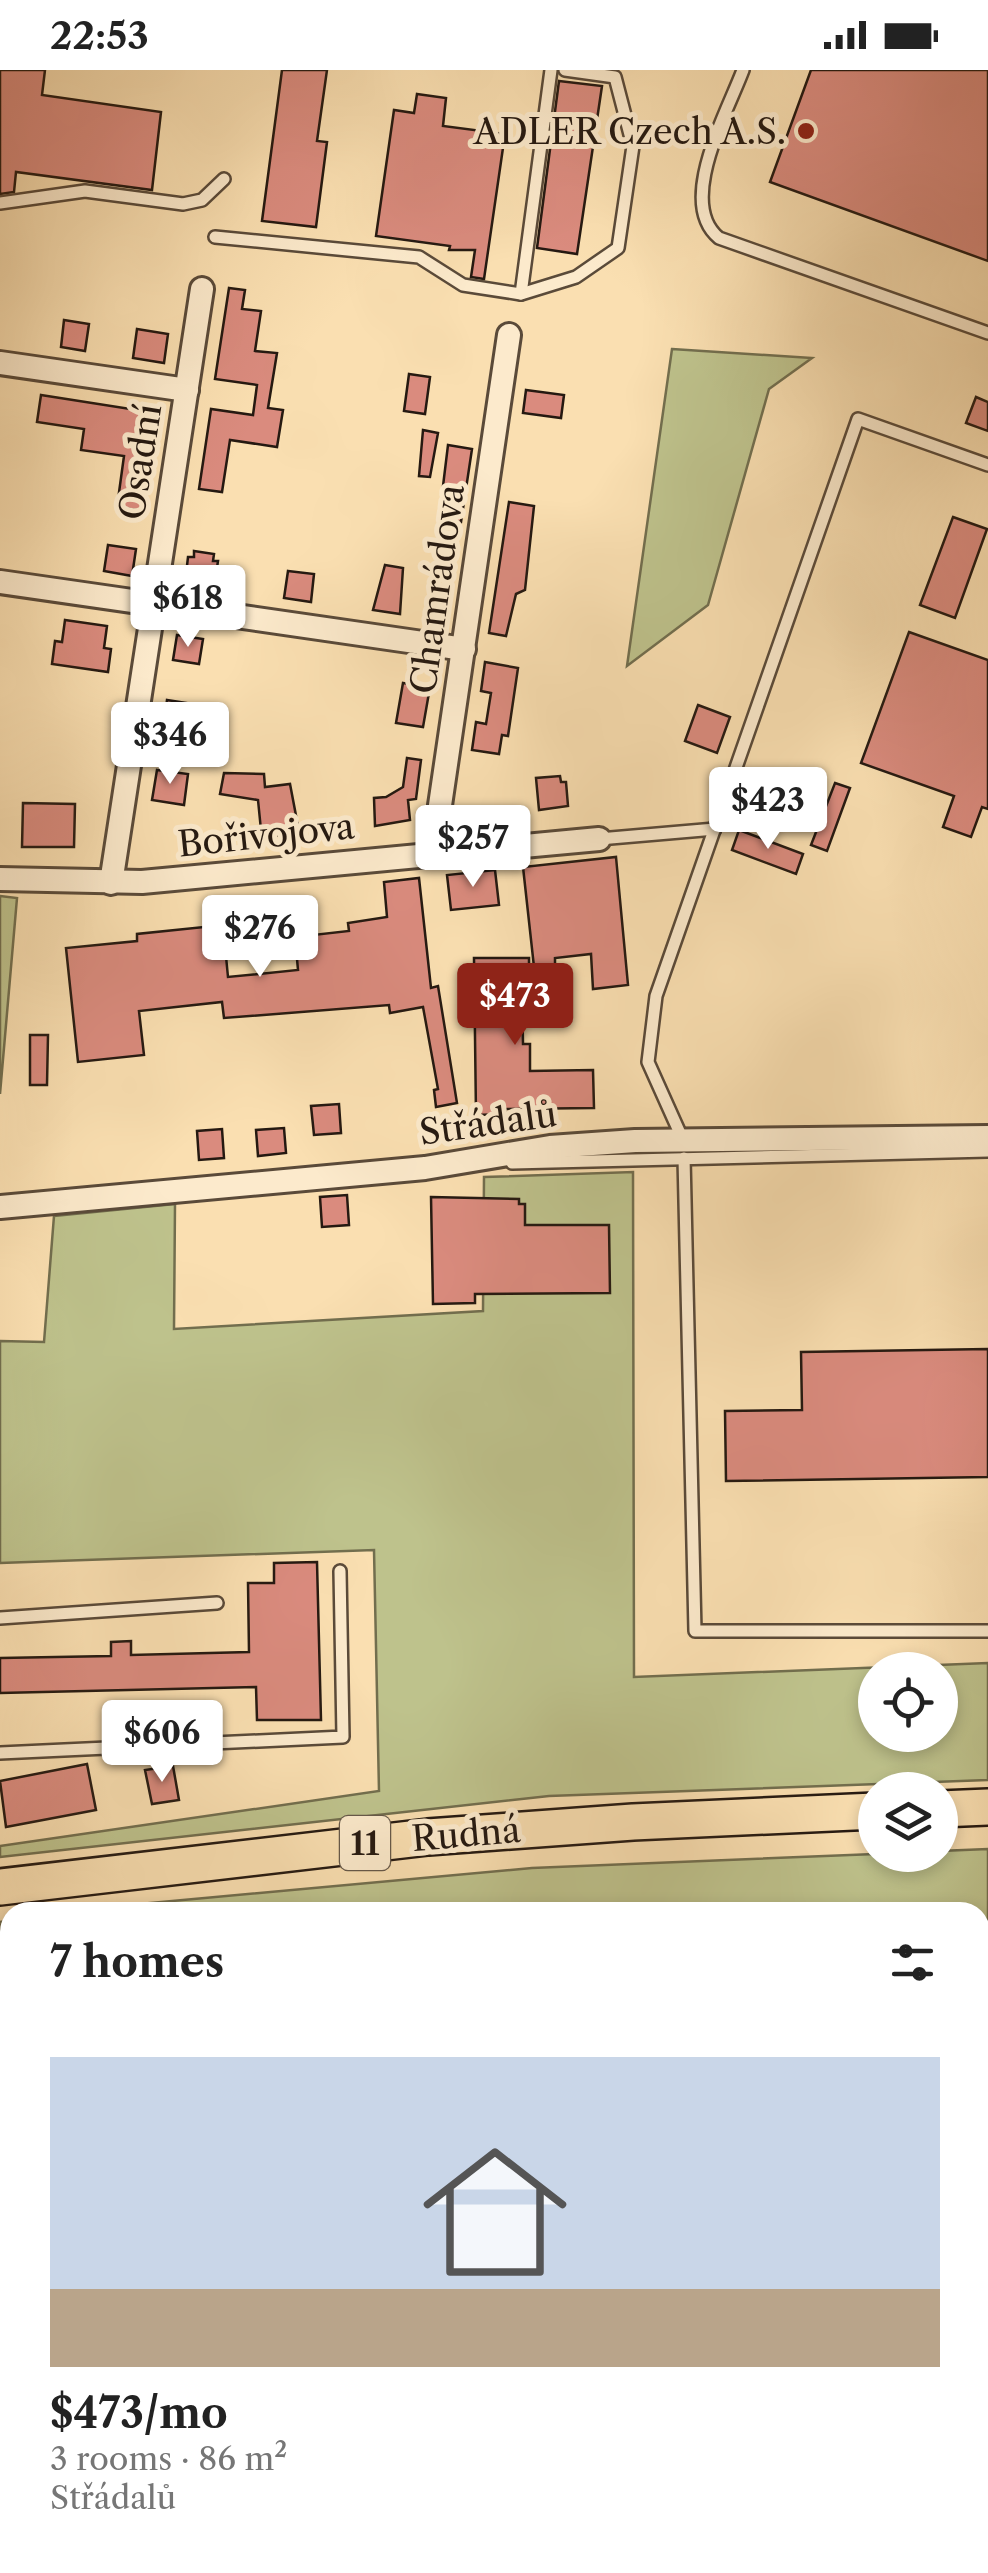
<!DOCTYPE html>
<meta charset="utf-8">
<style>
:root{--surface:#fff;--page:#f2f2f2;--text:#222;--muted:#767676;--line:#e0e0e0;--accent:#8f2418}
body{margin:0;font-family:"Libre Caslon Text",serif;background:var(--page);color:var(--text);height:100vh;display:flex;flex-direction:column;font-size:38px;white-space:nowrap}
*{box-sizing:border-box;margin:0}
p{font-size:32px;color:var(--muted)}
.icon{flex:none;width:55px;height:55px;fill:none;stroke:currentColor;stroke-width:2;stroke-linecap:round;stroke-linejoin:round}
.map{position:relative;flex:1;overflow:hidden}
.panel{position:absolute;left:0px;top:1832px;width:990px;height:672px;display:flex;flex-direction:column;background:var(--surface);border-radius:30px 30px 0 0;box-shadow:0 5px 15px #0003}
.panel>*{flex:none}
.fabs{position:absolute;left:858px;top:1582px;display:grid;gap:20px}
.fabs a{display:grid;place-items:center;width:100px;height:100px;border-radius:50%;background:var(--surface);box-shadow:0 5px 15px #0003;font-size:50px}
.price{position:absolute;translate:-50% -85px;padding:0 22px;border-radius:10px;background:#fff;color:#222;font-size:32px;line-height:65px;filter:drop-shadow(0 2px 5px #0008)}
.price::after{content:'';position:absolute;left:50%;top:60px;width:30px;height:22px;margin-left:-15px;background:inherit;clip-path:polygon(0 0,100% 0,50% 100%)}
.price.current{background:var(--accent);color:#fff}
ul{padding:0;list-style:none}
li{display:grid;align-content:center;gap:20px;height:530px;padding:0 50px}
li+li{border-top:2px solid var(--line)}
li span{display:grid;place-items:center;height:310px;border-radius:0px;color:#555}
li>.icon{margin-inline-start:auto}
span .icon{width:180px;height:180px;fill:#fffc;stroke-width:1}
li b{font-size:42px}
h2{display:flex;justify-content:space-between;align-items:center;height:120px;padding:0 50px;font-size:42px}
.status{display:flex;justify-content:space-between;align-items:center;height:70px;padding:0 50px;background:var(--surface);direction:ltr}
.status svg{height:28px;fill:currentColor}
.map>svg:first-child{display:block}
.green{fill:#bec28c;stroke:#726e4e;stroke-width:2.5;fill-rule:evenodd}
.building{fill:#da8b7e;stroke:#251911;stroke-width:2.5}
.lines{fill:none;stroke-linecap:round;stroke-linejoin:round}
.service-casing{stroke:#5a4a39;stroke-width:16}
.minor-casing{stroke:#5a4a39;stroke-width:28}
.primary-casing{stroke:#251911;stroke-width:40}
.service{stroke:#fceacc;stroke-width:11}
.minor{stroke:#fceacc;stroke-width:22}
.primary{stroke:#fadfb1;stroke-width:35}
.rail{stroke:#251911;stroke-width:5;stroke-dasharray:18 18;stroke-linecap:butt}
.poi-dot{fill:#8f2418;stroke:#fceacc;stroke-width:4}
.labels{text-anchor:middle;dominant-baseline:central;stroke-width:10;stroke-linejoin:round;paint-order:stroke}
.shield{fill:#fceacc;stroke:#665849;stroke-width:2.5}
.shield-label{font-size:32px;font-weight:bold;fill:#251911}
.poi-label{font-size:35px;fill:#251911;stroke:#fceacc;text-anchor:end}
.street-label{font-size:35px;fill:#251911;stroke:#fceacc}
</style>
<div class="status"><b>22:53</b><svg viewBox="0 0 49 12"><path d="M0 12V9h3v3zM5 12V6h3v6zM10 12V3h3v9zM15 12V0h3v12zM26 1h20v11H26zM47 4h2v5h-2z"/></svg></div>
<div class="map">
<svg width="988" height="2503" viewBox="0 0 988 2503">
<rect width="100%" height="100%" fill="#fadfb1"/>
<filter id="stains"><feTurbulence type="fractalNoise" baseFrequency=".002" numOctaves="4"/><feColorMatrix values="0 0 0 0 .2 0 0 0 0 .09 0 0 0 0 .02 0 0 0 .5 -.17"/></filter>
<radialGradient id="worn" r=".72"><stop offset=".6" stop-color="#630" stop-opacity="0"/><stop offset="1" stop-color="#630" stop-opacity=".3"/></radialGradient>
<g class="green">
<polygon points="672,279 812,288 769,319 708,535 627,596"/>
<polygon points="0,826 17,828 0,1024"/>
<path d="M 633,1102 L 634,1607 L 988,1593 L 988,1710 L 549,1726 L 0,1787 L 0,1776 L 379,1721 L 374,1480 L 0,1493 L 0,1271 L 44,1272 L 54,1146 L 175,1134 L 174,1259 L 483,1241 L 484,1107 ZM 875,1600 L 940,1600 L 940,1665 L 875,1665 Z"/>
<polygon points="988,1779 988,2075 980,2079 980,2099 980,1842 53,1842 532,1798 875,1784 940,1785 940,1781"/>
<polygon points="10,1850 10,2366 0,2372 0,1852"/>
</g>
<g class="building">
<polygon points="0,0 45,0 42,25 161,42 152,120 16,102 14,122 0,124"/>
<polygon points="282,0 327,0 317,71 327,72 316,157 262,151"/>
<polygon points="811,0 988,0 988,191 770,112"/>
<polygon points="559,11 602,16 577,184 537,178"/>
<polygon points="417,24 446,28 443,56 505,64 484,209 471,207 475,180 449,180 450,176 376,166 394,40 414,43"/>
<polygon points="229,218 245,220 242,239 261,241 255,281 277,283 268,338 283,340 277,377 230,370 222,422 199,419 211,339 253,345 257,315 215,309"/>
<polygon points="64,250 89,254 85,281 61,277"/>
<polygon points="137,259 168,264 164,293 133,288"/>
<polygon points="409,304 430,307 425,344 404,341"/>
<polygon points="526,320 564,325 561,348 523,343"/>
<polygon points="41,325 156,343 153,371 145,370 141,405 147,406 142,441 117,437 124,386 81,380 84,359 37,352"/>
<polygon points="976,327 988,332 988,361 966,353"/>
<polygon points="423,360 438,363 430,407 419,406"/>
<polygon points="448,375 472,379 461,452 439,449"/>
<polygon points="509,432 534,436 525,520 516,524 506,566 489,563"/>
<polygon points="953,447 987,459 955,548 920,535"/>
<polygon points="108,475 136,479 132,506 104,501"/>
<polygon points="194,481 214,484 213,491 218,491 214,518 185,513 188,487 194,487"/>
<polygon points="385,495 403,498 400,544 373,540"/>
<polygon points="288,501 314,504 311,532 284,528"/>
<polygon points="65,550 107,556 104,578 111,579 108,602 52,594 55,571 62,572"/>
<polygon points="909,562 988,590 988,739 982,737 971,767 943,757 954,726 861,693"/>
<polygon points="177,565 203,569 199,594 173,590"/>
<polygon points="485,592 518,598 508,666 502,665 499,684 472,680 476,652 486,654 491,623 481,621"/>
<polygon points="403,613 430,617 423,657 396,653"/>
<polygon points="167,630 193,634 190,658 164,654"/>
<polygon points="698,635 730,647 717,683 685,671"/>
<polygon points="407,688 421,690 416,729 408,730 410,750 375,756 374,728 386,727 403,717"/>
<polygon points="157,700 188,704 184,735 152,730"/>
<polygon points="224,703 264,704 265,717 290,714 298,756 294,756 295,764 267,767 266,760 261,760 258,730 220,724"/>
<polygon points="560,706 561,712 566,712 568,736 539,740 536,708"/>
<polygon points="835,713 850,718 827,781 811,775"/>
<polygon points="23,733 75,734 74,777 22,777"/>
<polygon points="739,760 803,784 796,804 732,780"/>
<polygon points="616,787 628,915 593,919 591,884 555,888 555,895 534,897 523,797"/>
<polygon points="495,800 499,835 451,840 447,805"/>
<polygon points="419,808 431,918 438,916 457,1033 436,1037 434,1020 438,1019 423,937 390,943 389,935 224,948 222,932 139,941 144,985 78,992 66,878 137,871 137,864 223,855 228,907 298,900 295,867 349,861 348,853 387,847 384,812"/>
<polygon points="474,888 529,888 529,916 522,916 523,974 530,974 530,1001 593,1000 594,1038 505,1039 506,1044 476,1045"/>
<polygon points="30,965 48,965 47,1015 30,1015"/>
<polygon points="339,1034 341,1063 314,1065 311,1036"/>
<polygon points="284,1058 286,1083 258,1086 256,1060"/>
<polygon points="222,1059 224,1088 199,1090 197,1061"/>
<polygon points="347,1125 349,1155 322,1157 320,1127"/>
<polygon points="431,1127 519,1129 519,1134 525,1134 525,1155 609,1155 610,1223 475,1224 475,1233 433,1234"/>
<polygon points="988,1279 988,1407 726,1411 725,1341 802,1340 801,1282"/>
<polygon points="317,1492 321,1650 257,1650 256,1617 0,1623 0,1588 111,1586 111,1572 131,1571 131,1585 249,1582 248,1513 274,1513 274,1493"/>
<polygon points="87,1694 96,1740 6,1757 0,1711"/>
<polygon points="173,1696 179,1730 152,1734 145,1700"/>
</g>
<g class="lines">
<g class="service-casing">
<g id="service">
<path d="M 743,0 C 727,43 676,133 719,168 L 988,263"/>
<polyline points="0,133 85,121 183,134 202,130 224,109"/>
<polyline points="215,167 419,187 463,215 521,224 576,207 618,178 633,76 615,7 565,0"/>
<polyline points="521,224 551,0"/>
<polyline points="599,769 715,759"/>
<polyline points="683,1070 648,992 656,926 858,349 988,395"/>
<polyline points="684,1088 695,1561 988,1561"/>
<polyline points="512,1093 988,1081"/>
<polyline points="0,1548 217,1533"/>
<polyline points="0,1683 343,1667 340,1501"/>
</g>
</g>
<g class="minor-casing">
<g id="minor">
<polyline points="0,293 187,320"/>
<polyline points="0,512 464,579"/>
<polyline points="433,783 509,265"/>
<polyline points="0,809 142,812 599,769"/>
<polyline points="111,813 202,219"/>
<polyline points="0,1137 425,1098 550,1077 635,1071 988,1067"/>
</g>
</g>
<g class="primary-casing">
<g id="primary">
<polyline points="940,1739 988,1737"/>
<polyline points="0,1817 428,1767 633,1752 875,1741"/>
</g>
</g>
<use href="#service" class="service"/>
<use href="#minor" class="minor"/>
<use href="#primary" class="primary"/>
<g class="rail">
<polyline points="980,2121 988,2119"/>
<polyline points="980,2163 988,2160"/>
<polyline points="980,2205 988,2203"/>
<polyline points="980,2235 988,2232"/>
<polyline points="980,2277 988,2276"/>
<polyline points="980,2310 988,2307"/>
<polyline points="980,2329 988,2325"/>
<polyline points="980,2355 988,2353"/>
<polyline points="980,2371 988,2370"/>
<polyline points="980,2388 988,2386"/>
<polyline points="0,2414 10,2405"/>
<polyline points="980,2419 988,2419"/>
<polyline points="0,2456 10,2449"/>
<polyline points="980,2486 988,2486"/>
<polyline points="0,2502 13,2495"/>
<polyline points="34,2503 55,2495"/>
<polyline points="125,2503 149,2495"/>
<polyline points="171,2503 199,2495"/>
<polyline points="271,2503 301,2495"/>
<polyline points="326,2503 357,2495"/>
<polyline points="371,2503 400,2495"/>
<polyline points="424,2503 454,2495"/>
<polyline points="473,2503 503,2495"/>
<polyline points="730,2503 776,2495"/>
</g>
</g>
<circle class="poi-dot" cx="806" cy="61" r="10"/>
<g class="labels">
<rect class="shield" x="340" y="1746" width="50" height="54" rx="8"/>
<g class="shield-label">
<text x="365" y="1773">11</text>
</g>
<g class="poi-label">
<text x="786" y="61">ADLER Czech A.S.</text>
</g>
<g class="street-label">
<text transform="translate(140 392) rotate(-81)">Osadní</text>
<text transform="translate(437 519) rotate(-82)">Chamrádova</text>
<text transform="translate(266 765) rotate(-6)">Bořivojova</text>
<text transform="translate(488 1053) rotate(-8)">Střádalů</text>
<text transform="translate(466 1764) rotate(-5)">Rudná</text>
</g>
</g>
<rect width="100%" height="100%" filter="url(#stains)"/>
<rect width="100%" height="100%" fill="url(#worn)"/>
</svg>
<div class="fabs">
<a><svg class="icon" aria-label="locate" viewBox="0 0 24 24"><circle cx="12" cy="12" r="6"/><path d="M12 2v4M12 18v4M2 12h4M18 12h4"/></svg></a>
<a><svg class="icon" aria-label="layers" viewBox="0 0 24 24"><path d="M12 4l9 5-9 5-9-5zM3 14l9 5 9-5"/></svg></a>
</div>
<b class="price" style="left:188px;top:580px">$618</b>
<b class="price" style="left:170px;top:717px">$346</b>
<b class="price" style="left:768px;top:782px">$423</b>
<b class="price" style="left:473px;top:820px">$257</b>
<b class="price" style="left:260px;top:910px">$276</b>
<b class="price current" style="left:515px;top:978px">$473</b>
<b class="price" style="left:162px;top:1715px">$606</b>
<section class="panel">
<h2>7 homes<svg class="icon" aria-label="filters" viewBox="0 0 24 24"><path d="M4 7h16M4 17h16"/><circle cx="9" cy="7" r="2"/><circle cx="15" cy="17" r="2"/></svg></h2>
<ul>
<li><span style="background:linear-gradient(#c9d6e8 75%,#b9a48a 0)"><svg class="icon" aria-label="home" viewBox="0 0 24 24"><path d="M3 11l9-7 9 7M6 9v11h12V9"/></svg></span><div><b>$473/mo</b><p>3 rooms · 86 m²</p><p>Střádalů</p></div></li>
</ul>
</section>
</div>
